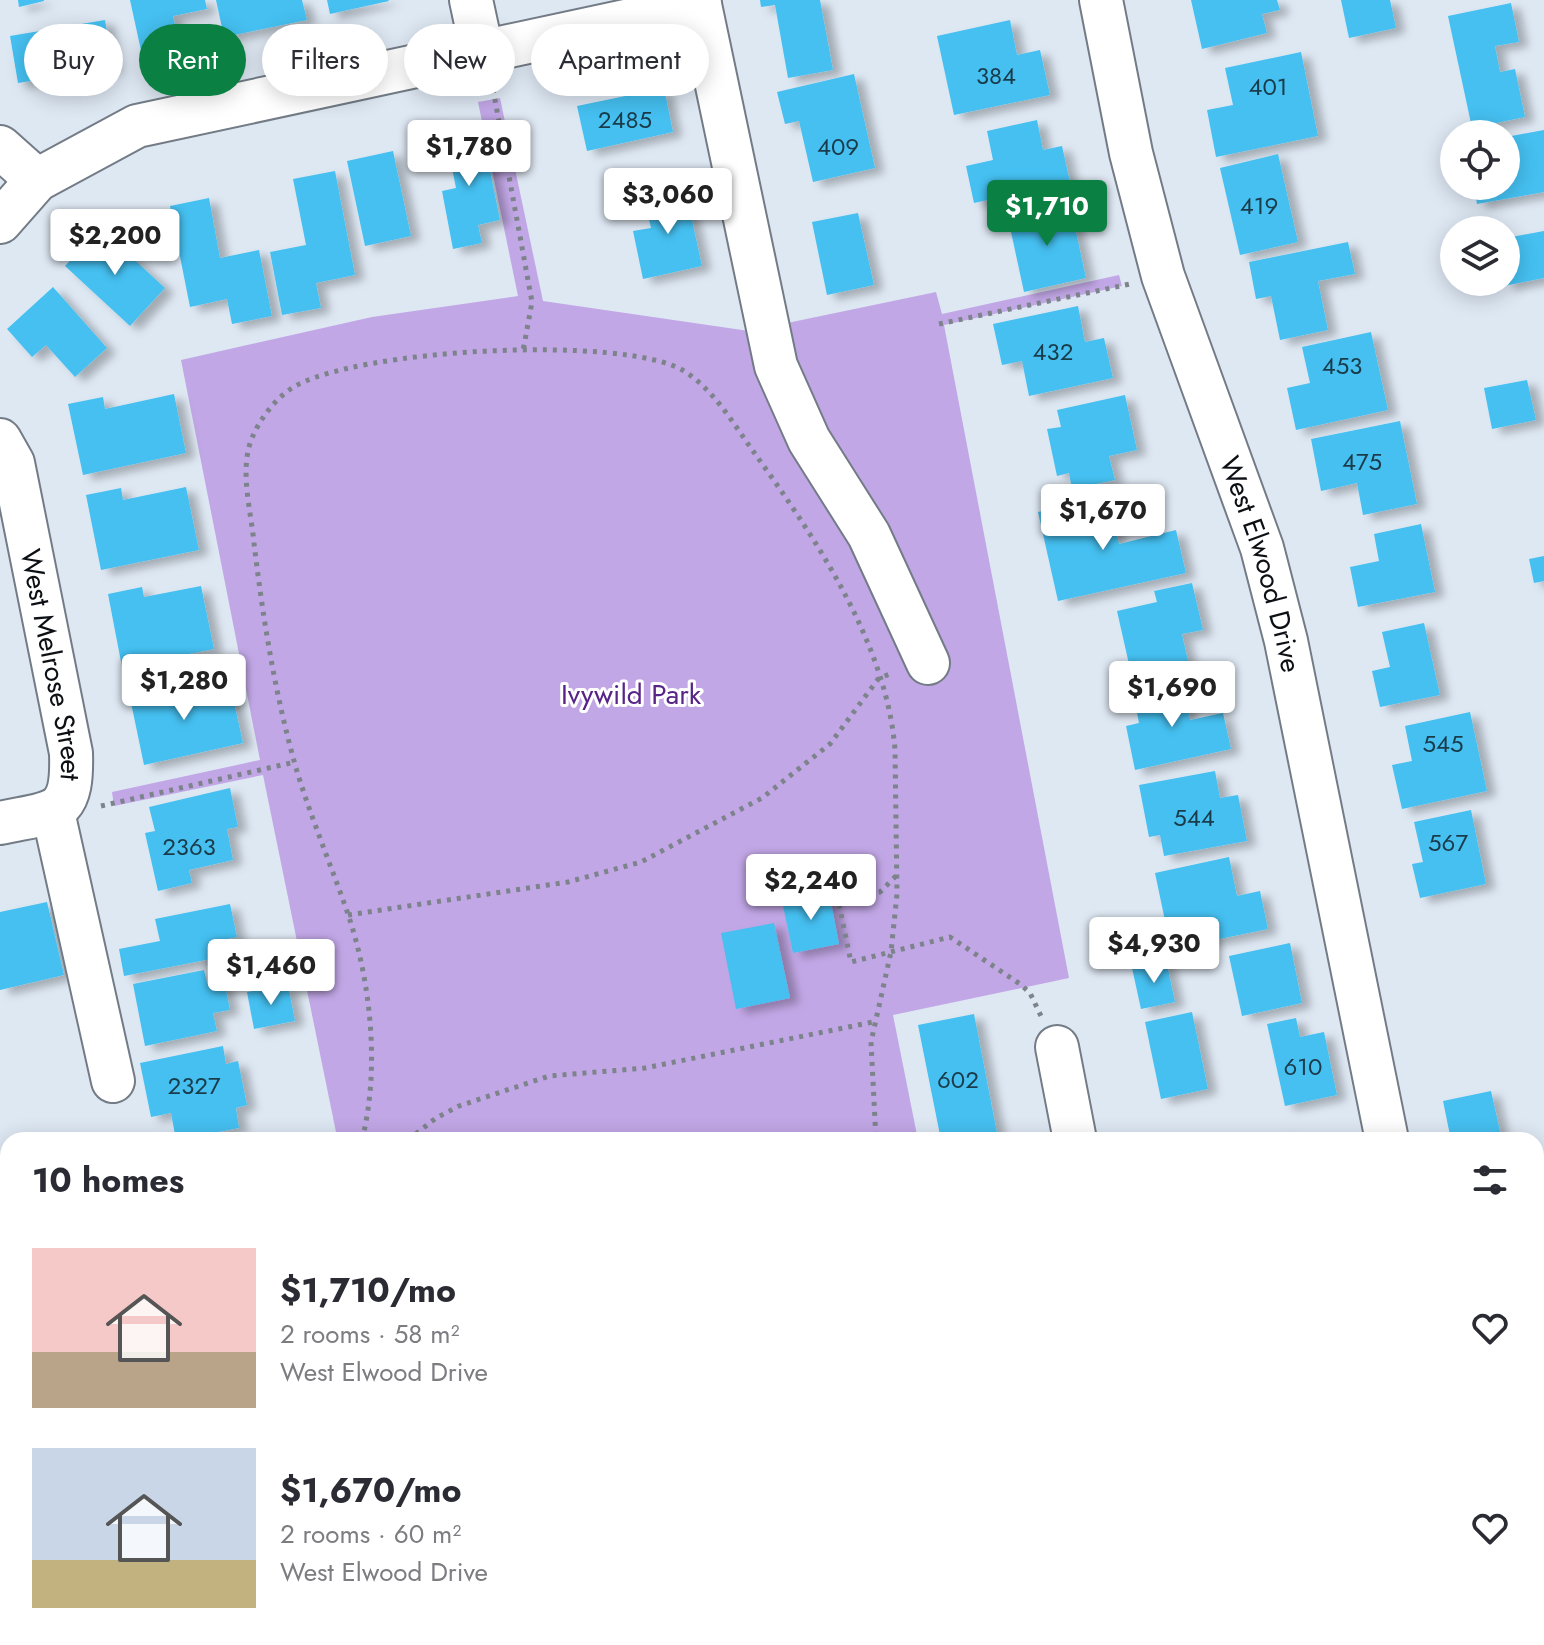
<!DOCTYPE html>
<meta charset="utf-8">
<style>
:root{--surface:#fff;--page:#f2f2f3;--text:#2b2b33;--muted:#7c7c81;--accent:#0b8043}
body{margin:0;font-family:Jost,sans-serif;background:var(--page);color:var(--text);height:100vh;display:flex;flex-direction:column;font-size:30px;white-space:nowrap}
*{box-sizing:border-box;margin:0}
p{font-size:26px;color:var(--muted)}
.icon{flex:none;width:44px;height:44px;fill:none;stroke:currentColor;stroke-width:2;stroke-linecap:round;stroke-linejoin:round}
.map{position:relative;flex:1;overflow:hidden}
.sheet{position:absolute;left:0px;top:1132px;width:1544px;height:514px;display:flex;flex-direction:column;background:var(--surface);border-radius:24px 24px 0 0;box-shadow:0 4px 20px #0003}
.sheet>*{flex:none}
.banner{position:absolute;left:24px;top:24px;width:800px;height:72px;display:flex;gap:16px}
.controls{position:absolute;left:1440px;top:120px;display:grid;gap:16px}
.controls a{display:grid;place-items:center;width:80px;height:80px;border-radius:50%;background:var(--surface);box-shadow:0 4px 20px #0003;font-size:40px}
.price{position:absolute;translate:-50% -68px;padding:0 18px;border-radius:8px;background:#fff;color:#222;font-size:26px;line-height:52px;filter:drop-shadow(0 2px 4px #0008)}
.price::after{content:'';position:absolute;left:50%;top:48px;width:24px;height:18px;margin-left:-12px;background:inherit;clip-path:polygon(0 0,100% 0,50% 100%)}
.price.on{background:var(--accent);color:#fff}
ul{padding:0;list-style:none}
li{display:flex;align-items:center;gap:24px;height:200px;padding:0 32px}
li span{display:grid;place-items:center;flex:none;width:224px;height:160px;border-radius:0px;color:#555}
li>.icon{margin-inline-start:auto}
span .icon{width:96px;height:96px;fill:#fffc;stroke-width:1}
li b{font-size:34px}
h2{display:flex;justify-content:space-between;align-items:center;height:96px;padding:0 32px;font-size:34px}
.chip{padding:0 28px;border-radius:36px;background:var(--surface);box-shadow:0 4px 20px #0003;font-size:28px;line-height:72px}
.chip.on{background:var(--accent);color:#fff}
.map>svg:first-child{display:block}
.park{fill:#c2a7e6}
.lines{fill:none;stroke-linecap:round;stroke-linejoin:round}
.canal{stroke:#3aaeb8;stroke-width:32}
.building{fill:#45c0f1;filter:url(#shadow)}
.minor-casing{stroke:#737c86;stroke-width:46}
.path{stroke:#7c838a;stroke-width:5;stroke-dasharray:4 6;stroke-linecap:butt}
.minor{stroke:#fff;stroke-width:42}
.labels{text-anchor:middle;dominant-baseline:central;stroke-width:6;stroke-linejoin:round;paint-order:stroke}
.number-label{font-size:24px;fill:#1a3b4a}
.street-label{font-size:28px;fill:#0c0f13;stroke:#fff}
.park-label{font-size:28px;fill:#572487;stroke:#fff}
</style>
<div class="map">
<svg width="1544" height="1645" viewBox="0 0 1544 1645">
<defs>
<filter id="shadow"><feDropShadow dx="9" dy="5" stdDeviation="4" flood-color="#0004"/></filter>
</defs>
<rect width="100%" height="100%" fill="#dee8f3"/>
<g class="park">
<polygon points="500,98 543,301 749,331 936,292 942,314 1119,275 1122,286 944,325 1069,978 893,1015 918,1140 323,1140 337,1137 263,775 114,806 112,792 260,760 181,360 372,317 518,296 478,102"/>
<polygon points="8,1205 8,1405 0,1367 0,1207"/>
<polygon points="56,1638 1018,1638 1019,1645 57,1645"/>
</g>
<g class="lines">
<g class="canal">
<polyline points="0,1433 8,1471"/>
<polyline points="43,1638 44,1645"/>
</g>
</g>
<g class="building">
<polygon points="18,0 44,0 44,1 19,7"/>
<polygon points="130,0 205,0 207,9 173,16 180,47 142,55"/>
<polygon points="216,0 302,0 307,20 224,37"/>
<polygon points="327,0 388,0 389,1 330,14"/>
<polygon points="760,0 820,0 833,70 788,78 775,5 761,7"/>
<polygon points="1191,0 1277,0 1280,10 1262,14 1267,33 1202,49"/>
<polygon points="1341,0 1390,0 1396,28 1349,38"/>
<polygon points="1511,3 1519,42 1495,46 1500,72 1515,69 1525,117 1472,128 1448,16"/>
<polygon points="105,20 113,68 18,83 10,36"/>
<polygon points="1010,20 1017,55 1040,50 1050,95 954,115 937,36"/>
<polygon points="1301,52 1318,136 1216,157 1207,110 1233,105 1225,68"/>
<polygon points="854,74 875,168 813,182 799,121 785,124 777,92"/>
<polygon points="664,88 673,132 587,151 577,106"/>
<polygon points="1037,120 1043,150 1062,146 1070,182 974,203 966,166 993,160 987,131"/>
<polygon points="481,126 500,220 478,225 482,243 453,249 442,191 456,188 445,133"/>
<polygon points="1544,130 1544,192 1477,204 1474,186 1506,186 1506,137"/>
<polygon points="393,151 411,236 365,246 347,161"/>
<polygon points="1278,154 1298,242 1240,255 1220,168"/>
<polygon points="335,171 355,275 316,283 321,308 282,315 270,252 306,245 293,179"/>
<polygon points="685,188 702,266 643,279 633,231 651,228 644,197"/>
<polygon points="209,198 220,258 259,250 272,316 232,324 227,299 190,307 170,206"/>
<polygon points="1070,204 1086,278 1024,292 1008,218"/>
<polygon points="858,213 874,285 827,295 812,222"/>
<polygon points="100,228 165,288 130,326 65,266"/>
<polygon points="1544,231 1544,278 1504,286 1506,238"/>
<polygon points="1348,242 1355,274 1318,281 1328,330 1280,340 1271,296 1256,299 1249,262"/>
<polygon points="53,287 107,348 75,377 46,345 32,357 7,329"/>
<polygon points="1078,306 1085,342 1104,338 1113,378 1029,396 1022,361 1002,365 993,324"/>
<polygon points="1371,332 1388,410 1296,430 1287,388 1310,383 1302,347"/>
<polygon points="1527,380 1536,420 1492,429 1484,388"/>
<polygon points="174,394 186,453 83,475 68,404 103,397 105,409"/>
<polygon points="1125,395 1137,450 1109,456 1115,480 1072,489 1069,473 1057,476 1047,429 1061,427 1057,410"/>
<polygon points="1400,421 1417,504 1363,515 1357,483 1321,491 1311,439"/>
<polygon points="186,487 199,550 101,570 86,495 121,488 123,500"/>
<polygon points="1108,497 1119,544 1176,530 1186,573 1058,601 1038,512"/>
<polygon points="1421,524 1435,592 1358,607 1350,567 1379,561 1374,534"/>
<polygon points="1544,556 1544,581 1534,583 1529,559"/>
<polygon points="1192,583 1203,630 1182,634 1188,661 1131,673 1117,611 1157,602 1154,591"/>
<polygon points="201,586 214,649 122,667 108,594 142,587 144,597"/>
<polygon points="1424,623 1440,695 1380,707 1372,671 1390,667 1382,632"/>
<polygon points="1182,681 1190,720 1223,713 1231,749 1135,770 1126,726 1139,723 1133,692"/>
<polygon points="230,684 243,743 144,765 129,693 163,685 166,698"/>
<polygon points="1470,712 1487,791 1402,809 1392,765 1412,761 1405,726"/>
<polygon points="1215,771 1220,798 1238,795 1247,841 1164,856 1160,835 1149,837 1139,785"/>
<polygon points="230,788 238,827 227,829 233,860 189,870 192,883 158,891 145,833 155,831 149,807"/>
<polygon points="1471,810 1486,884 1420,898 1412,864 1423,862 1414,822"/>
<polygon points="1229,857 1237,896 1260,891 1268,929 1171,949 1155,873"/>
<polygon points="829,892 839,944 793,953 782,901"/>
<polygon points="47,902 64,975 0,990 0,912"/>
<polygon points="230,904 237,937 213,942 216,958 124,976 119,949 160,941 155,919"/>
<polygon points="774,923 790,998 736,1009 721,933"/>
<polygon points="1290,943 1302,1003 1242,1016 1229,956"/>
<polygon points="1166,960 1175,1002 1141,1009 1132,968"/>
<polygon points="204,970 207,983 224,980 230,1010 213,1013 217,1031 145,1046 133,984"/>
<polygon points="288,985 295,1021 254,1029 247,992"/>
<polygon points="1192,1012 1208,1089 1161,1099 1145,1022"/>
<polygon points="974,1014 997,1133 941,1140 918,1025"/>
<polygon points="1296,1018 1300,1037 1324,1032 1337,1095 1285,1106 1267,1024"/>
<polygon points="223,1046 226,1064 238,1061 247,1105 236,1108 239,1128 176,1140 171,1113 151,1117 140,1063"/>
<polygon points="1491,1091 1502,1140 1451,1140 1443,1101"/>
<polygon points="1288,1132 1289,1140 1256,1140 1255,1139"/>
<polygon points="1544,1292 1544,1323 1536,1325 1536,1294"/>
<polygon points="1537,1375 1544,1407 1544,1459 1536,1461"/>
<polygon points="1544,1528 1544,1560 1543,1560 1536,1529"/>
<polygon points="1044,1638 1114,1638 1115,1645 1046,1645"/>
<polygon points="1237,1638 1312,1638 1313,1645 1238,1645"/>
</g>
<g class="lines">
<g class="minor-casing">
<g id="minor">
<polyline points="471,0 482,51"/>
<polyline points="699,0 776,366 809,440 869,535 928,663"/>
<path id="s1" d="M 1101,0 L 1131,153 L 1163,276 L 1262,548 L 1286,641 L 1387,1140"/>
<polyline points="0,147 37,180"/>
<polyline points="0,222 37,180 137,126 700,5"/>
<path id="s2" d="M 0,440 L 13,463 L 71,753 C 73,818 55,811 0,823"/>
<polyline points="53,812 113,1081"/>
<polyline points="1057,1047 1075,1140"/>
<polyline points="0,1303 8,1301"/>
<polyline points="927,1638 929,1645"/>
<polyline points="1173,1638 1175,1645"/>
<polyline points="1488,1638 1489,1645"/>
</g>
</g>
<g class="path">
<polyline points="493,89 532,302 523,351"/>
<polyline points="939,324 1130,284"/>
<polyline points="101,806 295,762"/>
<polyline points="896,876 880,892 838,900 851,962 950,937 1020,984 1030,993 1041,1016"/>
<polyline points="348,915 568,882 641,862 762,798 830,744 879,678 893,673"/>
<path d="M 362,1140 C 380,1069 371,983 348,914 C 331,865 311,818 296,768 C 275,694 263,619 254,543 C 251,511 239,469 252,438 C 260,419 274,400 292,388 C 353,349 624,334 684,371 C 714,390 733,423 753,451 C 814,536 887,643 895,750 L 897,894 L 891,952 L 871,1042 L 876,1140"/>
<polyline points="408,1140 436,1118 459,1106 549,1076 645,1068 873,1022"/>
<polyline points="84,1638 89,1645"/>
<polyline points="182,1638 183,1645"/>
<polyline points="875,1638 876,1645"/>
<polyline points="386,1645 420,1638"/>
</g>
<use href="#minor" class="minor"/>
</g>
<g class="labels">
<g class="number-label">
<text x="996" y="75">384</text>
<text x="1268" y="86">401</text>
<text x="625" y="119">2485</text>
<text x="838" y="146">409</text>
<text x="1259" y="205">419</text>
<text x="1053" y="351">432</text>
<text x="1342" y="365">453</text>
<text x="1362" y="461">475</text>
<text x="1443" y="743">545</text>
<text x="1194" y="817">544</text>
<text x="1448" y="842">567</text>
<text x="189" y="846">2363</text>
<text x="1303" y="1066">610</text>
<text x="958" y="1079">602</text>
<text x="194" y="1085">2327</text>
</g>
<g class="street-label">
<text stroke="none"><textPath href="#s1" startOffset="588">West Elwood Drive</textPath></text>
<text stroke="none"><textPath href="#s2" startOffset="232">West Melrose Street</textPath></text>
</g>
<g class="park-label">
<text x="631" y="694">Ivywild Park</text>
</g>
</g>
</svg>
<div class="controls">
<a><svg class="icon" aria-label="locate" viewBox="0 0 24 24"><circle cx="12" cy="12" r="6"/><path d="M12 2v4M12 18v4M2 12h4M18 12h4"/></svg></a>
<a><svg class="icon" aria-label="layers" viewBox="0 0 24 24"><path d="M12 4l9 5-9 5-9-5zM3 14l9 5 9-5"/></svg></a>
</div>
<b class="price" style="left:469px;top:188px">$1,780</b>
<b class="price" style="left:668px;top:236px">$3,060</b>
<b class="price on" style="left:1047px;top:248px">$1,710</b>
<b class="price" style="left:115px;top:277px">$2,200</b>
<b class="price" style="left:1103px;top:552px">$1,670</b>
<b class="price" style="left:184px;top:722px">$1,280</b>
<b class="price" style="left:1172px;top:729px">$1,690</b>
<b class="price" style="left:811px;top:922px">$2,240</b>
<b class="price" style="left:1154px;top:985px">$4,930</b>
<b class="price" style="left:271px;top:1007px">$1,460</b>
<div class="banner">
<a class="chip">Buy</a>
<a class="chip on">Rent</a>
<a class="chip">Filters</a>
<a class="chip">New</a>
<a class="chip">Apartment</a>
</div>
<section class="sheet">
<h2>10 homes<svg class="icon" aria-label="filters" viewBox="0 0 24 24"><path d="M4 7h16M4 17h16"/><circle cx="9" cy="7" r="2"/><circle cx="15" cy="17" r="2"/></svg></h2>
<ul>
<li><span style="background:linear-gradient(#f6c9c9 65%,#b9a48a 0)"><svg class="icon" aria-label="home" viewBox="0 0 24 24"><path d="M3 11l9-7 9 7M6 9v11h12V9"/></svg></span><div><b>$1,710/mo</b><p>2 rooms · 58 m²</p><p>West Elwood Drive</p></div><svg class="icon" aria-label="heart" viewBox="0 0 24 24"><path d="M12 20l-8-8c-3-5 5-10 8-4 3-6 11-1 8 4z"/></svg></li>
<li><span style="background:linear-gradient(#c9d6e8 70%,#c2b280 0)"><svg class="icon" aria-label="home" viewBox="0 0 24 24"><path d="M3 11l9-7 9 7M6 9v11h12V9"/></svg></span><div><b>$1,670/mo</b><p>2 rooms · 60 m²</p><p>West Elwood Drive</p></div><svg class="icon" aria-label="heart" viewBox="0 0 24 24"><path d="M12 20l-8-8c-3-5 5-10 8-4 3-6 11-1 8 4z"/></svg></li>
</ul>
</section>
</div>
